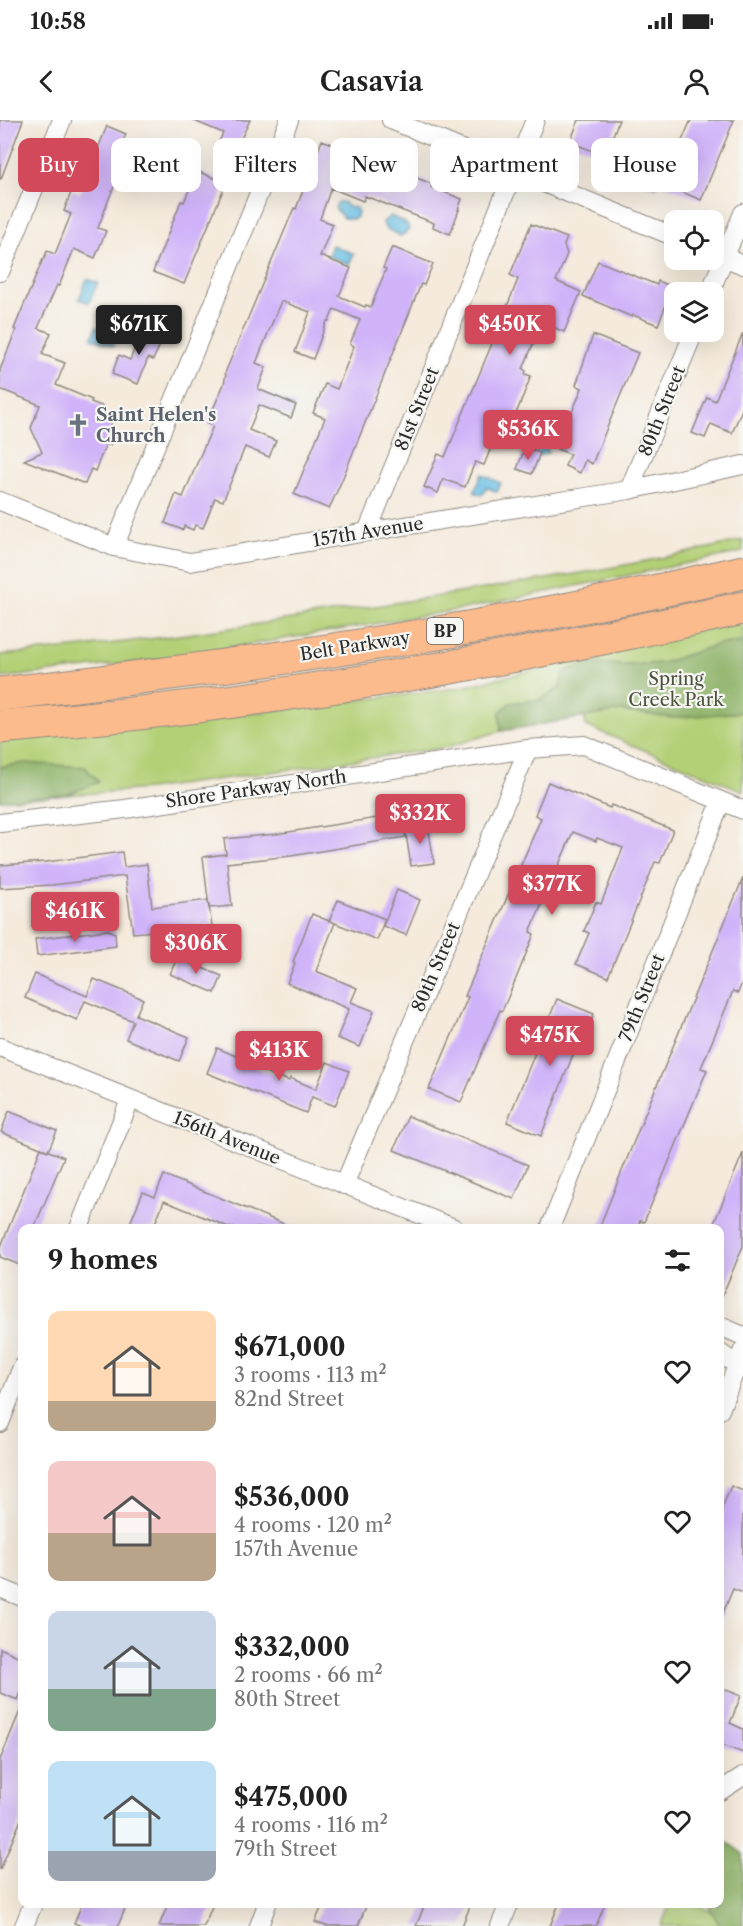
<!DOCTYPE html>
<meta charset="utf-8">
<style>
:root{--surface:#fff;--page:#f6f6f6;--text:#222;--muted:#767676;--accent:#d1495b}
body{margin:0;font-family:"Libre Caslon Text",serif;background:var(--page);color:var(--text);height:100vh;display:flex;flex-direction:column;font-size:22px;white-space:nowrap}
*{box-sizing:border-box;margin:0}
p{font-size:20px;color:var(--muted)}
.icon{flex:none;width:33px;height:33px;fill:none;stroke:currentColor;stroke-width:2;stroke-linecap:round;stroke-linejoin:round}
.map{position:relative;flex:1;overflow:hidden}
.drawer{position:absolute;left:18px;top:1104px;width:706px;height:684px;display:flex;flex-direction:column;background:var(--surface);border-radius:12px;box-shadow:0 6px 24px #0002}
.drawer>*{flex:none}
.guide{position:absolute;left:18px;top:18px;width:708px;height:54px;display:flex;gap:12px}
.buttons{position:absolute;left:664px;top:90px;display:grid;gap:12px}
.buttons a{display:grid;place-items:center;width:60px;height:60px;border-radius:12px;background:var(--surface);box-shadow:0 6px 24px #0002;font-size:30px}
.price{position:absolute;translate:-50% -51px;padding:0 14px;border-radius:6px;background:var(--accent);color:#fff;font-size:20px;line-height:39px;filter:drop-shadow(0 2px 3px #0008)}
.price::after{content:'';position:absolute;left:50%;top:36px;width:18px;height:14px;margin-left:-9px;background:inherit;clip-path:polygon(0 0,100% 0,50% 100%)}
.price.active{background:#222;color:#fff}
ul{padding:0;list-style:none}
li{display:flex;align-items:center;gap:18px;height:150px;padding:0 30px}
li span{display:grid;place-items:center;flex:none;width:168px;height:120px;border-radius:12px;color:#555}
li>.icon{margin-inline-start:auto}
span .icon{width:72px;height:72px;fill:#fffc;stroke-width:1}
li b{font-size:26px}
h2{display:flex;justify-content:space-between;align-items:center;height:72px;padding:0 30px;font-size:26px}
.chip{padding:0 21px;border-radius:12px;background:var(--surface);box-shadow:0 6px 24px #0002;font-size:21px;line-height:54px}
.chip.active{background:var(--accent);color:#fff}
.status{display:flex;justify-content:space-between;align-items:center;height:42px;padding:0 30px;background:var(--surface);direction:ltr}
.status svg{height:16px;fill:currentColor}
header{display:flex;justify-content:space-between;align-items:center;height:78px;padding:0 30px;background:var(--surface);font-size:27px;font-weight:600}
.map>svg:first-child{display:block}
.green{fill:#b3d076;stroke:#6f7e50;stroke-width:1.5}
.forest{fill:#8eb267;stroke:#5c6e49;stroke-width:1.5}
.water{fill:#67bfe4;stroke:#497588;stroke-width:1.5}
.building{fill:#d0b3f9}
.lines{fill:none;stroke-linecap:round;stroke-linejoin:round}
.street-casing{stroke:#908a83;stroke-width:20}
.highway-casing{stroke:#908a83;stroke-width:35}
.street{stroke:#fff;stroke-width:18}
.highway{stroke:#fbbb8d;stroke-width:33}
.labels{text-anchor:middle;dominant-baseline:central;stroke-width:4.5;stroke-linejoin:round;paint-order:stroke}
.shield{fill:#f6f6f2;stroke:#686867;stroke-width:1.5}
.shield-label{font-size:16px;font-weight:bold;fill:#2b2b2b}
.street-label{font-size:18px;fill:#2b2b2b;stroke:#f6f6f2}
.worship-label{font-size:18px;font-weight:bold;fill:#5b616d;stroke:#f6f6f2;text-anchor:start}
.park-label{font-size:18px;fill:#4d543e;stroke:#f6f6f2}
</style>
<div class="status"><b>10:58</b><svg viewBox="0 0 49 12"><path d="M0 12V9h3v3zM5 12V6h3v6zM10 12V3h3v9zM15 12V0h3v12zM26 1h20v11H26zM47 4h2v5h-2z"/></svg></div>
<header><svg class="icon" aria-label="back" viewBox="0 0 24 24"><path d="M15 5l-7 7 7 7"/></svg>Casavia<svg class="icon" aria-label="person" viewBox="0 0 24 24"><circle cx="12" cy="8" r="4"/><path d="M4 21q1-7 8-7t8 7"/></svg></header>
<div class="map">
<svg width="743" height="1806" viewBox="0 0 743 1806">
<rect width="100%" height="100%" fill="#f6f6f2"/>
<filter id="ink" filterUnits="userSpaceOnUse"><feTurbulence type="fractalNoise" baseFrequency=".0167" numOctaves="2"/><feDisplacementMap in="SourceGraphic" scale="12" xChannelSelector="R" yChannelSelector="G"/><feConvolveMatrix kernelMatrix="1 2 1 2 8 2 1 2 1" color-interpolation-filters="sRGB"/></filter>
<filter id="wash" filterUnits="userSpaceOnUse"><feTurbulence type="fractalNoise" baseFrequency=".008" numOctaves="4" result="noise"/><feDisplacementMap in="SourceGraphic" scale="24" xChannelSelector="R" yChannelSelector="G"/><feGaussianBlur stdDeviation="1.35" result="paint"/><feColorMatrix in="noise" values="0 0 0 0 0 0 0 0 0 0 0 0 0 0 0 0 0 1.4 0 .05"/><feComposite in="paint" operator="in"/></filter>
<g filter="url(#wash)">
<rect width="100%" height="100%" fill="#f5eadb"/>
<g class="green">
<path d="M 743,420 L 743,432 L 463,489 L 164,539 L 0,558 L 0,535 C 139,523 276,502 413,480 C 523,463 635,446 743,420 Z"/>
<polygon points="743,487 743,671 586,606 574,548 564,552 559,569 539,580 510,583 500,592 501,611 443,628 149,669 0,680 0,620 267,591 457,568 572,541"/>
<polygon points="670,1784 693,1784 743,1804 743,1806 661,1806"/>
</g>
<g class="forest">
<polygon points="743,522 743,592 671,598 621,591 501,611 500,592 510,583 539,580 559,569 564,552 585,543 623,545 662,543 719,524"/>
<polygon points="25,643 85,647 99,662 66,675 0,680 0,647"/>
<polygon points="720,1717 743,1734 743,1806 720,1806 708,1784 720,1784"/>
</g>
<g class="water">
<polygon points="620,26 626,26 629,28 629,38 636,43 634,49 623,58 616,52 618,43 615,31"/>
<polygon points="652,42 662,46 657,60 659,61 656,67 644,62"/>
<polygon points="338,82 343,82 348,87 356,88 358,92 357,97 353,99 343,98 335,88"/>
<polygon points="391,96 407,104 409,110 401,116 385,108 383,102"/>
<polygon points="332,125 354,134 349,144 328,136"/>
<polygon points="87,159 98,163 89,183 79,179"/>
<polygon points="96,207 117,215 113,226 92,218"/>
<polygon points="543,303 555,308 547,327 548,333 539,336 539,334 535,334 534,323"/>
<polygon points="482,354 501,363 497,372 486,367 482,375 474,372"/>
</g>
<g id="blocks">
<g class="building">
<polygon points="0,0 23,0 1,59 0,59"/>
<polygon points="192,0 250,0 236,29 219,22 223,13"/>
<polygon points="579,0 619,0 605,36 570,22"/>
<polygon points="691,0 734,0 701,80 663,64"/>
<polygon points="107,6 126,14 123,21 139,26 131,47 124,44 110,76 98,108 106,111 95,138 74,129 59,166 57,165 38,208 51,213 42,234 65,243 56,265 92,280 91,282 104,287 111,304 114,316 110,325 106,324 95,351 91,349 85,364 24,340 42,332 31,308 40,285 0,269 0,250 16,210 14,209 43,139 44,139 47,131 55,134 71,94 64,91 72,70 80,73"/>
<polygon points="322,20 432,64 431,67 462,79 458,90 459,90 450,114 433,107 434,103 365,76 363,81 331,68 320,99 333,104 320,136 351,148 339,176 365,187 366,185 371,187 386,149 383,148 392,127 433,144 424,165 421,164 342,360 329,389 294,374 325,298 313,293 325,264 337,269 354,226 350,224 360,200 334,189 329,201 327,201 313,239 295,232 310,192 281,181 256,243 266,247 258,269 296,285 291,298 259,285 249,310 276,321 269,337 245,327 223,381 215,378 203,408 195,405 193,410 184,406 183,410 165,403 176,374 183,377 200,336 213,306 207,303 224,264 226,254 225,253 294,88 296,89"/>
<polygon points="197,51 226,63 184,164 153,152 181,81 184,82"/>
<polygon points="531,104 567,118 564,125 567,134 556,161 581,172 564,212 542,202 523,249 526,251 525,254 531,256 508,314 498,310 484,345 475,342 465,367 443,359 438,373 424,367 438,334 445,337 498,209 518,159 510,155"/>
<polygon points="598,141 657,165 658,161 673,167 658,205 633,195 632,197 583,176"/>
<polygon points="144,205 165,214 153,240 148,238 138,264 112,254 119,235 130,240"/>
<polygon points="743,213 743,287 732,313 711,304 705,318 692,313 707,277 715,281"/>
<polygon points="593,215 638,233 592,344 585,340 580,353 565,346 570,334 557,329 582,268 576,265"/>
<polygon points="525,327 540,333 532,354 517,349"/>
<polygon points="548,662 610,688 611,685 673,710 660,743 655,742 608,857 576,844 589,813 584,811 596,782 601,784 623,728 597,718 596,721 573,712 530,812 534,814 515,861 502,891 500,890 461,982 429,969 468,877 465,876 541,698 535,695"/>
<polygon points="402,694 406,717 291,736 227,743 232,786 209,788 203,737 226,734 224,719 276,714"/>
<polygon points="428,704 434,743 411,746 405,708"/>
<polygon points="122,732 124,747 147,744 152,787 208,780 212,806 156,813 155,811 133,813 125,756 52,765 0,768 0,745 46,742"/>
<polygon points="743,758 743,860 738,873 733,871 701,948 707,950 644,1102 640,1101 637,1108 599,1108 645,994"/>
<polygon points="397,770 420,780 406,815 383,806"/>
<polygon points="338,780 385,799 377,820 330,801 335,803 316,851 357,868 351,882 374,891 360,927 337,918 349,889 287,863 295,843 293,842 312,794 329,801"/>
<polygon points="108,810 115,813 116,826 37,836 35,819"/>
<polygon points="177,838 222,856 215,873 170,854"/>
<polygon points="35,854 87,876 94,859 143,879 136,895 189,917 179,941 126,919 133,901 85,881 77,900 25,878"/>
<polygon points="557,879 594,894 582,923 578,922 541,1016 507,1002"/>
<polygon points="217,928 243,939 242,942 264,951 289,961 290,958 316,969 327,942 349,951 335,986 312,977 306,993 207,953"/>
<polygon points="9,991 57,1011 48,1031 1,1012"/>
<polygon points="408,996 528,1045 514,1079 394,1030"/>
<polygon points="41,1028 64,1037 34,1108 22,1108 22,1146 0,1137 0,1129"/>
<polygon points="743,1033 743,1126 720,1181 720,1108 712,1108"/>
<polygon points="164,1055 223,1079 294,1108 231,1108 164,1081 153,1108 128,1108 143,1072 155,1077"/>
<polygon points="731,1366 743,1371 743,1473 733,1469 720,1500 720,1393"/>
<polygon points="0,1528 22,1538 22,1570 18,1580 0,1573"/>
<polygon points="724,1569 741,1576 730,1603 743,1609 743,1633 722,1625 720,1626 720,1580"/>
<polygon points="22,1586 22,1697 0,1750 0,1640"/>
<polygon points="82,1784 127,1784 118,1806 82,1806 74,1803"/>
<polygon points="168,1784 213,1784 204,1806 159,1806"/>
<polygon points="323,1784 367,1784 358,1806 326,1806 315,1802"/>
<polygon points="425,1784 471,1784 462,1806 416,1806"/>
<polygon points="559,1784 605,1784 596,1806 550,1806"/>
</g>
</g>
</g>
<g filter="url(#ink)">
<use href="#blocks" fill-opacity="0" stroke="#908a83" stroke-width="1.5"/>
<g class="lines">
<g class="street-casing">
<g id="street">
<polyline points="391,0 675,117"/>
<polyline points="714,133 743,145"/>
<polyline points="0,152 62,0"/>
<polyline points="710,172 743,93"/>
<polyline points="629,370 694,212"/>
<polyline points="0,381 114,427 190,442 367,412 629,370 743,345"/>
<polyline points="367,412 535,0"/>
<polyline points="114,427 289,0"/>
<polyline points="0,703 125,689 528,629 584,625 743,690"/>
<polyline points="0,927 454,1108"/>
<polyline points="344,1065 528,629"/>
<polyline points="79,1108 130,980"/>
<polyline points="550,1108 721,682"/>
<polyline points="720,1206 743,1216"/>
<polyline points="720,1233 743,1249"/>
<polyline points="720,1290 743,1230"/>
<polyline points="0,1303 22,1247"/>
<polyline points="0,1468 22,1477"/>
<polyline points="720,1671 743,1656"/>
<polyline points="24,1806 33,1784"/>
<polyline points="259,1806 267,1784"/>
<polyline points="500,1806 509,1784"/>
</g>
</g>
<g class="highway-casing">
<g id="highway">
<path d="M 0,574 C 249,546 499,509 743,452"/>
<path d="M 0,607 C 250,586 499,543 743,488"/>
</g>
</g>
<use href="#street" class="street"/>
<use href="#highway" class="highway"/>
</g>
</g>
<defs>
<g id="church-bare" transform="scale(1.8)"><path d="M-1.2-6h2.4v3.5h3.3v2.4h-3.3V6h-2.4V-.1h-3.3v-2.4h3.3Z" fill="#6b7280" stroke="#f6f6f2" stroke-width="2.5" paint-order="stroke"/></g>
</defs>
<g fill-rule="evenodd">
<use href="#church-bare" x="78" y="305"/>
</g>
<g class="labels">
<rect class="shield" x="427" y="498" width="36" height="26" rx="4.5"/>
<g class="shield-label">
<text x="445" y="511">BP</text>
</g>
<g class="street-label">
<text transform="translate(417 289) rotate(-68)">81st Street</text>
<text transform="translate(662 291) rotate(-68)">80th Street</text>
<text transform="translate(368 412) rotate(-9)">157th Avenue</text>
<text transform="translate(355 526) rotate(-9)">Belt Parkway</text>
<text transform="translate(256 669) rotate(-8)">Shore Parkway North</text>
<text transform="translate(436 847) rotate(-67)">80th Street</text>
<text transform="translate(642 878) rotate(-68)">79th Street</text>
<text transform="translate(227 1018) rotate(22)">156th Avenue</text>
</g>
<g class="worship-label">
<text x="96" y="295">Saint Helen's<tspan x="96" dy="21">Church</tspan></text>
</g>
<g class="park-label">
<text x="676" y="559">Spring<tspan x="676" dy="21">Creek Park</tspan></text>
</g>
</g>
</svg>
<div class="buttons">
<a><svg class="icon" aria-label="locate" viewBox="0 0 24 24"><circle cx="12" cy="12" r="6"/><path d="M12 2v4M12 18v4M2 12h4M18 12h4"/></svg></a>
<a><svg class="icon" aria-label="layers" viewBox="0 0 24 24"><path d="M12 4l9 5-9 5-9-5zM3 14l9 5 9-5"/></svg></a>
</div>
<b class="price active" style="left:139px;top:236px">$671K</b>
<b class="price" style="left:510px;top:236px">$450K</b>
<b class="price" style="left:528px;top:341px">$536K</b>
<b class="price" style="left:420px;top:725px">$332K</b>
<b class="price" style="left:552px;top:796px">$377K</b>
<b class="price" style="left:75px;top:823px">$461K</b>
<b class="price" style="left:196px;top:855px">$306K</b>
<b class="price" style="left:550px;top:947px">$475K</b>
<b class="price" style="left:279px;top:962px">$413K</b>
<div class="guide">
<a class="chip active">Buy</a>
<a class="chip">Rent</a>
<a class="chip">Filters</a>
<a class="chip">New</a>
<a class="chip">Apartment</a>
<a class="chip">House</a>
</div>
<section class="drawer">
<h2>9 homes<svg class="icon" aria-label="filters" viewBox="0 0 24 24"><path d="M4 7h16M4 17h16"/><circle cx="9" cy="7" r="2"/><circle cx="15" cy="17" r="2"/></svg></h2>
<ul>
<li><span style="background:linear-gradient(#ffd9b3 75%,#b9a48a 0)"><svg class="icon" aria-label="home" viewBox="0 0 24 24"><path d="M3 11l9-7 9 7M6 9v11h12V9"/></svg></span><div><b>$671,000</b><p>3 rooms · 113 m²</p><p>82nd Street</p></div><svg class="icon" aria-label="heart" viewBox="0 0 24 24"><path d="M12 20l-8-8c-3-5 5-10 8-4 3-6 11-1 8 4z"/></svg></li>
<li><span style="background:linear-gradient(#f6c9c9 60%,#b9a48a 0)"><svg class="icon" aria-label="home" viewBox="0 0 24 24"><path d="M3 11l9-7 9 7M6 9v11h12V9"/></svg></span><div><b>$536,000</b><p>4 rooms · 120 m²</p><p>157th Avenue</p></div><svg class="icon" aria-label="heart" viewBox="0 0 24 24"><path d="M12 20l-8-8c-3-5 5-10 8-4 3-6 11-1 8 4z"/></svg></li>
<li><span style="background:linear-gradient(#c9d6e8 65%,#7fa58c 0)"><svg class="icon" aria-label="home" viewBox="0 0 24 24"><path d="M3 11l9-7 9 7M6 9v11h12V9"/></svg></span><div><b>$332,000</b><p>2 rooms · 66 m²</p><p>80th Street</p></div><svg class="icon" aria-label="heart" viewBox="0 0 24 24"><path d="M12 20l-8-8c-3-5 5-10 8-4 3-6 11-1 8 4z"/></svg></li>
<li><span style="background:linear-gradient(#bfe0f5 75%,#9aa5b1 0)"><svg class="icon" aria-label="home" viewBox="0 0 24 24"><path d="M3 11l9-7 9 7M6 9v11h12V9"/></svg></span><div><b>$475,000</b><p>4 rooms · 116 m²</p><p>79th Street</p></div><svg class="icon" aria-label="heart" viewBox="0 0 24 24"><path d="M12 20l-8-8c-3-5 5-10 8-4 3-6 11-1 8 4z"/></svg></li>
</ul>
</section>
</div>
